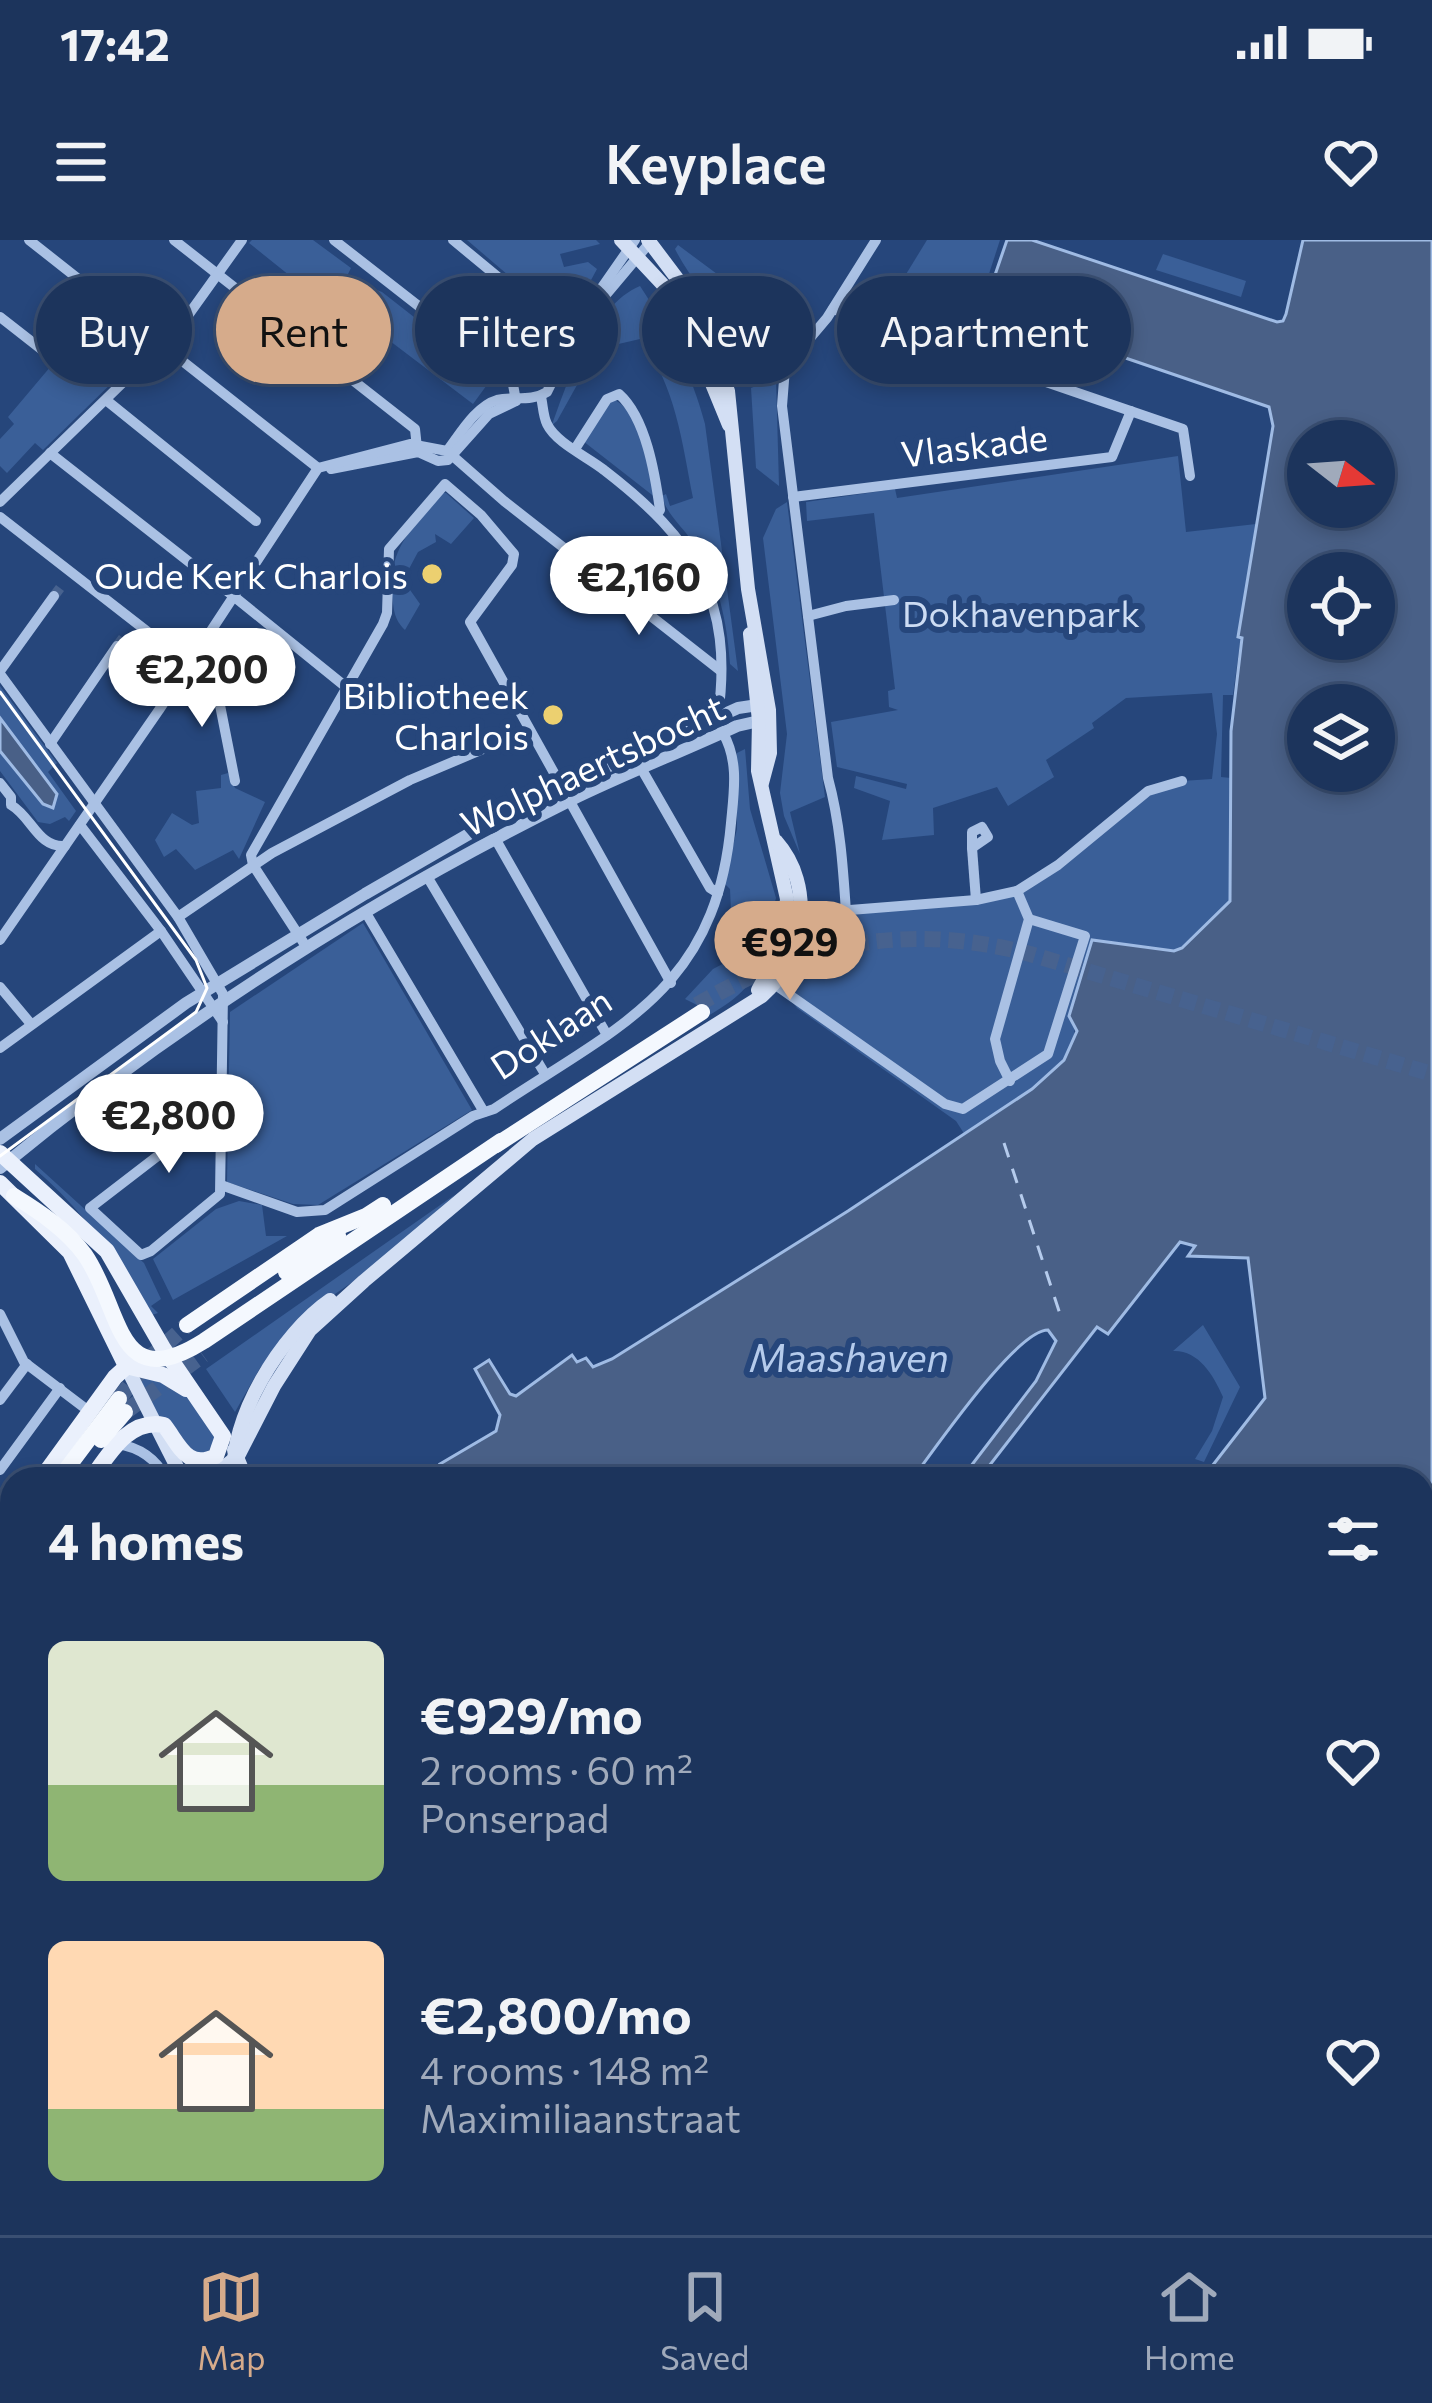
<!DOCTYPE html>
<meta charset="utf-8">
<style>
:root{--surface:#1c345c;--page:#293f65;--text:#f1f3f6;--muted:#a0aabb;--line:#3a4f72;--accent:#d6ab8b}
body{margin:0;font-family:Commissioner,sans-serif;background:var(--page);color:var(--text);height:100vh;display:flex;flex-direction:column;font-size:45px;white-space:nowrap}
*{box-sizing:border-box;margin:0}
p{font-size:39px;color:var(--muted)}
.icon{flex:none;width:66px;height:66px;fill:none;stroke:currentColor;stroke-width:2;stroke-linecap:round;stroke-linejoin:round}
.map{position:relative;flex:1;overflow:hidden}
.panel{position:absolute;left:0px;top:1227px;width:1434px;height:768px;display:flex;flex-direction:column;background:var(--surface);border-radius:36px 36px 0 0;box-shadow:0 6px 18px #0003,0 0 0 3px var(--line)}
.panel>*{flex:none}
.hud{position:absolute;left:36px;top:36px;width:1362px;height:108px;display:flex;gap:24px}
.needle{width:78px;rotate:107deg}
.buttons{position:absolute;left:1287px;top:180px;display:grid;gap:24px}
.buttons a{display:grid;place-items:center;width:108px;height:108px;border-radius:50%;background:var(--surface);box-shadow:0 6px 18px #0003,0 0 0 3px var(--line);font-size:60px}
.price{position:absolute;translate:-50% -102px;padding:0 27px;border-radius:42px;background:#fff;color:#222;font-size:39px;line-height:78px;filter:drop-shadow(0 3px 6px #0008)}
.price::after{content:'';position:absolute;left:50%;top:72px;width:36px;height:27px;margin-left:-18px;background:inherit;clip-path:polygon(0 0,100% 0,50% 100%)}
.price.on{background:var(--accent);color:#111}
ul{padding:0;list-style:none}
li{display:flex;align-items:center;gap:36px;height:300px;padding:0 48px}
li span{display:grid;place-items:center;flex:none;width:336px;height:240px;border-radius:18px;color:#555}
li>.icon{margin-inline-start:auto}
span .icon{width:144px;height:144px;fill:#fffc;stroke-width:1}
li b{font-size:51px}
h2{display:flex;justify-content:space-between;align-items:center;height:144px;padding:0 48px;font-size:51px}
.pill{padding:0 42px;border-radius:54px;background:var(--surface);box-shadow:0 6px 18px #0003,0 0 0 3px var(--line);font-size:42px;line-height:108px}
.pill.on{background:var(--accent);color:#111}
.status{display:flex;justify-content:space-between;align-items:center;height:84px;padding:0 60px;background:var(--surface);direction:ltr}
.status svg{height:33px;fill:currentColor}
header{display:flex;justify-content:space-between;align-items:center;height:156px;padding:0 48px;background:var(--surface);font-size:54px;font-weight:600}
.tab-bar{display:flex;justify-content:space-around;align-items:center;height:168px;border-top:3px solid var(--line);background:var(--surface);font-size:33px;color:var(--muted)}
.tab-bar a{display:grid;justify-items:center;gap:6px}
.tab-bar .on{color:var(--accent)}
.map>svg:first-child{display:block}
.green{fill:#3a5f98}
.water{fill:#496087;stroke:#9fbbe4;stroke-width:3;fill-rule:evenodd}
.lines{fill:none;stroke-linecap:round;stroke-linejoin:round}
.ferry{stroke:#b5cbec;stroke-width:3;stroke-dasharray:15 12;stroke-linecap:butt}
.minor-tunnel{stroke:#47628f;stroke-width:10;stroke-dasharray:10 5;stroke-linecap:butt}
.trunk-tunnel{stroke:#47628f;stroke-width:16;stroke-dasharray:16 8;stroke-linecap:butt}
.minor{stroke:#aac1e4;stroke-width:10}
.tertiary{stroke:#aac1e4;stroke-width:12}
.secondary{stroke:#d3dff4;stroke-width:14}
.primary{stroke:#eaf0fc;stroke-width:16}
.trunk{stroke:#f4f8fe;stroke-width:16}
.tram{stroke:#fff;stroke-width:3}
.poi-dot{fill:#ecd070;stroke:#26467b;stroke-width:4.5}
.labels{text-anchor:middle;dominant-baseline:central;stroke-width:12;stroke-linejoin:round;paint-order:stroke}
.street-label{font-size:36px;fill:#fff;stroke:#26467b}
.poi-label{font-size:36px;fill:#fff;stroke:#26467b;text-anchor:end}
.park-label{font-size:36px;fill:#cddcf3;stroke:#26467b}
.water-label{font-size:39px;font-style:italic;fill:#b5cbec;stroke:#26467b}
</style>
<div class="status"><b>17:42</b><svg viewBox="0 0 49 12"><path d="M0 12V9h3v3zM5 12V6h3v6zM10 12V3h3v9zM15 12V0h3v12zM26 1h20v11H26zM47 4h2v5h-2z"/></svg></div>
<header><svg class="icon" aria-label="menu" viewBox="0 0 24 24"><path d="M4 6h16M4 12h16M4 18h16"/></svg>Keyplace<svg class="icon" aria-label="heart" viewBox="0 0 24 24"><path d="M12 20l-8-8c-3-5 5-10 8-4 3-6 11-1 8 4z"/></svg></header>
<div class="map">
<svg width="1432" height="1995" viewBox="0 0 1432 1995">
<rect width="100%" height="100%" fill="#26467b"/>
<g class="green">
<polygon points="252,0 313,0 351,28 346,38 382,52 492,138 473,164 386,98 345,80 249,3"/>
<polygon points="467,0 596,0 600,4 560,14 564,27 588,22 597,29 546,124 523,128 555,88 556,76"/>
<polygon points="927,0 1000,0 975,77 897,49"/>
<path d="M 678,5 L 744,54 L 743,77 L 719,84 C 708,56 688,35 675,9 Z"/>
<polygon points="1163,14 1246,41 1241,57 1156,30"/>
<path d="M 640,46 C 669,90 692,134 705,184 L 738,431 L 730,424 C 727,382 719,340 694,304 C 684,288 666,274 662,256 L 666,254 L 670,266 L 693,258 C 682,202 676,146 640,99 L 597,109 L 557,181 L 552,185 C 568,140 593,66 640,46 Z"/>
<polygon points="78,94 122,133 43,210 35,203 7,233 0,226 0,199 14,184 8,177"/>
<polygon points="776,138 779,246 756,228 751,148"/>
<path d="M 615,160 C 643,175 649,229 656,258 L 583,201 L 606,164 Z"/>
<path d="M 1178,216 L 1186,292 L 1256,284 L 1233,455 L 1223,455 L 1221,537 L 1231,538 L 1231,661 L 1182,708 L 1174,711 L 1092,700 L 1074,785 C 1081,829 997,873 965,895 L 956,881 L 797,768 L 784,751 L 806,706 L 809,686 L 795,727 L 790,724 L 811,674 L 1017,651 L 1136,559 L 1182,541 L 1212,539 L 1217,494 L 1212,453 L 1126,458 L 1092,483 L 1094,488 L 1046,520 L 1054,537 L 1008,566 L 997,547 L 933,568 L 934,595 L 882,600 L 890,561 L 854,548 L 856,536 L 906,549 L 907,544 L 837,527 L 831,482 L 898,470 L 889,467 L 888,451 L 895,449 L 874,273 L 807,281 L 806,262 L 895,249 L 897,258 Z"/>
<path d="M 441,253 L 446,253 L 474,278 L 451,304 L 435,294 L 436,302 L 418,312 L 403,340 L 420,364 L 405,390 C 394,379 394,371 392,355 C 388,307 413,289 441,253 Z"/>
<polygon points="787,262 825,557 790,572 800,614 784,576 780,553 787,494 763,298 776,269"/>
<polygon points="0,446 57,523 48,532 76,571 69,581 65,577 50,584 38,582 0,531"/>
<polygon points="745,509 750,569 776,658 761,714 739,709 724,712 731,671 730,649 724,643 737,589 737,513"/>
<polygon points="228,533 235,548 265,562 239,619 233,610 195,630 176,609 164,617 155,600 172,573 192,585 199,583 196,551 221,548 221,535"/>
<polygon points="363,683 472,870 318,965 293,964 227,942 230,772"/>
<path d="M 734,718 L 761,723 C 749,752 727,765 701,780 L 699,766 L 685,759 L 713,729 Z"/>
<path d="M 35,924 L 144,1023 L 161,1059 L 151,1066 L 158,1073 L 152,1075 C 118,1021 84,971 35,929 Z"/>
<polygon points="456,954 370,1030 300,1078 260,1128 235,1172 206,1129"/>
<polygon points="239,961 262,965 266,996 287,996 173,1060 153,1019 216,969"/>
<path d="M 1203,1085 L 1240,1147 L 1204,1222 L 1195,1219 L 1212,1191 L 1223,1157 C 1213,1134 1198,1110 1173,1111 Z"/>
<polygon points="137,1133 185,1153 216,1200 207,1213 197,1216 158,1176"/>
</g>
<g class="water">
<path d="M 1007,0 L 1032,0 L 1277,82 L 1283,81 L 1286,74 L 1303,0 L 1432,0 L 1432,1995 L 1406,1995 L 1409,1983 L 1422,1983 L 1422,1925 L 1430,1886 L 1422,1857 L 1422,1239 L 1202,1239 L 1265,1158 L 1248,1018 L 1188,1016 L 1195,1006 L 1180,1002 L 1108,1094 L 1097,1087 L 979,1239 L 961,1239 L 1036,1141 L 1056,1101 L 1048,1090 C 1016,1090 935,1209 912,1239 L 450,1239 L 440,1224 L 496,1191 L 500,1175 L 475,1129 L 489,1120 L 510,1154 L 516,1156 L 572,1115 L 577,1122 L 586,1118 L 593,1127 L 612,1119 L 848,971 L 1032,849 L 1064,820 L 1077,791 L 1069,776 L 1092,700 L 1174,711 L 1182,708 L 1230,661 L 1231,491 L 1242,398 L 1238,397 L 1273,186 L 1269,167 L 991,72 L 984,67 ZM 1308,201 L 1374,201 L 1374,267 L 1308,267 ZM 1308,333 L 1374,333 L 1374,399 L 1308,399 ZM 1374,465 L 1374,531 L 1308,531 L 1308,465 Z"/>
<polygon points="0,478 57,554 53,568 43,564 0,511"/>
<rect x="393" y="1983" width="431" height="12"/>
</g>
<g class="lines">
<polyline class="ferry" points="1004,903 1060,1074 1066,1078"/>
<g class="minor-tunnel">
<polyline points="54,356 63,344"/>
<polyline points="117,406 126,394"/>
</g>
<g class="trunk-tunnel">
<path d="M 697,765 C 803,702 909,682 1030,714 L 1432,834"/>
<polyline points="119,1159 151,1117 187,1085"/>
<polyline points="125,1172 203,1115"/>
</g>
<g class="minor">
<polyline points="29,0 318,228"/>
<polyline points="174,0 415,189 417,208"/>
<polyline points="334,0 512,139"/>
<polyline points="453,0 549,79 548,90 512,139 516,161"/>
<polyline points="599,63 652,0"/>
<polyline points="833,69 1183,189 1190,236"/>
<path d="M 774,75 L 786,115 L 782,166 L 828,538 C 840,582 843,626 846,672"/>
<polyline points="0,77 50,116"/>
<polyline points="720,136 805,104 827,78 876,0"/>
<path d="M 541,157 C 543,165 543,176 547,184 C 556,203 588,217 604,230 C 695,300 734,360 718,476"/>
<polyline points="106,160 256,281"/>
<path d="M 575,209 L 607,159 L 619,154 C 646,178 655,234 660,270 L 657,274"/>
<polyline points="447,211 504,261 721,431"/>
<path d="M 447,211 C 460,194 476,166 497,160 C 515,156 530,162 547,152 L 591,63 L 635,0"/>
<polyline points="50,213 216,343"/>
<polyline points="331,229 418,212 438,221 448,220 489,174 516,161"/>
<polyline points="793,257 1112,217 1131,171"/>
<polyline points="0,262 179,88 242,0"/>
<polyline points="0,277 216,445 235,541"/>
<polyline points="226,350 346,447"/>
<polyline points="808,376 846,366 894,360"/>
<polyline points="0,431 54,356"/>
<polyline points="0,434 178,677 223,754 220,954 151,1011 141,1015 90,968 220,868"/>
<polyline points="50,504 117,406"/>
<polyline points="641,528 710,648 718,653"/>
<path d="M 0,543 L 11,557 L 11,565 C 32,577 38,608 65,606"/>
<polyline points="80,585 161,691 223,782"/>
<polygon points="982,587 988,597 972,608 972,592"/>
<polyline points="496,600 607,795"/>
<polyline points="972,608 976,660"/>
<polyline points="253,625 251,615 383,384 387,373 389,309 445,244 481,275 514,314 512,325 470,382 671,743"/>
<polyline points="253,625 307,708"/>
<polyline points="428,638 545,834"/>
<polyline points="1017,651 1058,625 1148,551 1182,541"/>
<polyline points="366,673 484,872"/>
<polyline points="787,675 976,660 1017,651 1029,679 995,799 1000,821 1010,841"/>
<polyline points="178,677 272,613 410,540 528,490"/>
<polyline points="0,700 159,470 318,228 410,204 447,211"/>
<polyline points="774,744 945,864 963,869 1048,814 1085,696 1029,679"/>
<polyline points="0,747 31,784"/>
<polyline points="0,808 161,691"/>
<path d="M 221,945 L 297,972 L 325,970 L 473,876 L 494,869 C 618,786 716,751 731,583 C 734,551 739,521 723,493"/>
<polyline points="0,1074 24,1122 90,1172"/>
<polyline points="0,1160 27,1124"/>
<path d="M 117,1204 C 139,1207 157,1219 166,1239"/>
<polyline points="0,1230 60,1148"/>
<polyline points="0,1363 12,1346"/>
<polyline points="0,1535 12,1521"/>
<polyline points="0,1594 12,1620"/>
<polyline points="0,1650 12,1676"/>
<polyline points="0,1810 12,1804"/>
<polyline points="0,1854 12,1879"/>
<polyline points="0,1890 12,1888"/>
<polyline points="0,1957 12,1955"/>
<polyline points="68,1983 74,1995"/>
<polyline points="154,1983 160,1995"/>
<polyline points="179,1983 185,1995"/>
<polyline points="231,1983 232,1995"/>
<polyline points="839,1983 839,1995"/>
<polyline points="922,1983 922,1995"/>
<polyline points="1142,1983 1145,1995"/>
<polyline points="1025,1995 1031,1983"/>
</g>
<path class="tertiary" d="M 0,899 L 186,763 L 365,654 L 507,572 L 738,468 L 758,465 L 769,470 L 759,481 L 737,486 C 681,512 624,534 569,561 C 368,661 174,785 0,928"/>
<g class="secondary">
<polyline points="621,0 666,48 685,78 729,185"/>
<polyline points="648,0 691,57 728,151 748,349 769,470 770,513 762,543"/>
<polyline points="750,394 759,481 758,531 787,659 782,706 758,750"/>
<polyline points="126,1126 183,1239"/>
<polyline points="234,1210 246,1239"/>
<path d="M 209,1239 L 238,1216 L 274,1146 L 310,1090 L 364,1041 L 533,899 L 762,756 C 805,718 816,646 776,601"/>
<path d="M 234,1239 C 228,1179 282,1093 330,1060"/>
<polyline points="270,1983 270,1995"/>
</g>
<g class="primary">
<path d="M 0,913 L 107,1011 L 163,1108 L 223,1196 L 216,1216 C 187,1231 179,1204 164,1185 C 129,1178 109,1214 91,1239"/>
<polyline points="0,943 70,1012 126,1126"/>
<polyline points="126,1126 163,1135 186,1149"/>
<polyline points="41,1239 115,1137 135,1119"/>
<polyline points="0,1297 12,1281"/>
</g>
<g class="trunk">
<polyline points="496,905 702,772"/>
<path d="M 14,956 C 40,972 67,990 85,1015 C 123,1070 115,1157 204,1101 L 501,901"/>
<polyline points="286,1032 338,995"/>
<polyline points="187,1085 319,995 366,976 383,965"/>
<polyline points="101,1200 125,1172"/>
<polyline points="59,1239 119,1159"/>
<polyline points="0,1311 12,1297"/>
<polyline points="0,1339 12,1322"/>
</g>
<g class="tram">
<polyline points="0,452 196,720 207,748 196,772 0,916"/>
<polyline points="0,1627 12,1653"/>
<polyline points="165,1983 170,1995"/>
</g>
</g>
<g class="poi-dot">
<circle cx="432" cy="334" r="12"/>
<circle cx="553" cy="475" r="12"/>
</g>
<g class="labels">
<g class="street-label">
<text transform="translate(974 204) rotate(-7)">Vlaskade</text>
<text transform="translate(592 524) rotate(-25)">Wolphaertsbocht</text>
<text transform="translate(550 792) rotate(-33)">Doklaan</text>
</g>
<g class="poi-label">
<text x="408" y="334">Oude Kerk Charlois</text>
<text x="529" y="454">Bibliotheek<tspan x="529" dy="41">Charlois</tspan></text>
</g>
<g class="park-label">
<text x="1021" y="372">Dokhavenpark</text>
</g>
<g class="water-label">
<text x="849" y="1116">Maashaven</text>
</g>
</g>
</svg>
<div class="buttons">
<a><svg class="needle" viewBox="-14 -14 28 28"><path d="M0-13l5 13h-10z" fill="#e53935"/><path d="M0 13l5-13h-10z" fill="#a0aabb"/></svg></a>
<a><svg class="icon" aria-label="locate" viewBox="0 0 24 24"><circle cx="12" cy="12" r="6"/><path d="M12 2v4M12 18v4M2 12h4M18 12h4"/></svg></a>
<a><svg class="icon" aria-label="layers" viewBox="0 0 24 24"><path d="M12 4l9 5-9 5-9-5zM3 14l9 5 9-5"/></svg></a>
</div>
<b class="price" style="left:639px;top:398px">€2,160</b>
<b class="price" style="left:202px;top:490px">€2,200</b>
<b class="price on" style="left:790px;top:763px">€929</b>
<b class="price" style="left:169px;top:936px">€2,800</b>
<div class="hud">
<a class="pill">Buy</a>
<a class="pill on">Rent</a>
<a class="pill">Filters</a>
<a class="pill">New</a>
<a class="pill">Apartment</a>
</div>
<section class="panel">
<h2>4 homes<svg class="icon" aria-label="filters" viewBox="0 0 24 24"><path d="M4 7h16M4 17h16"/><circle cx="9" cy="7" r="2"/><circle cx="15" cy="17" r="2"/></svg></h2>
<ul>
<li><span style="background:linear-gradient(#dfe7d0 60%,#8fb573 0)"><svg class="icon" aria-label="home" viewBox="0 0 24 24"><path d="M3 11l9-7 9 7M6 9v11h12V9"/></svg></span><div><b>€929/mo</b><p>2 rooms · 60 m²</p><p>Ponserpad</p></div><svg class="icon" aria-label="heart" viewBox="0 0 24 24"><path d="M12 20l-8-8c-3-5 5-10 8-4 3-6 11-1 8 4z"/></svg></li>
<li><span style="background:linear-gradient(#ffd9b3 70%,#8fb573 0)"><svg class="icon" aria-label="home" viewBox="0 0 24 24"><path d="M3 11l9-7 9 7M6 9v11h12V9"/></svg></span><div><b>€2,800/mo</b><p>4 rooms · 148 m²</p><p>Maximiliaanstraat</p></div><svg class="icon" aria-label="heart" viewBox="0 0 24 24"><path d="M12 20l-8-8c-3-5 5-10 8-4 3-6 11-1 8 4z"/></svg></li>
</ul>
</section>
</div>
<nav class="tab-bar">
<a class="on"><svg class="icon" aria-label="map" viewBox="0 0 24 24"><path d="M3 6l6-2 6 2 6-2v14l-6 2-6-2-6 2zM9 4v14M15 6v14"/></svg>Map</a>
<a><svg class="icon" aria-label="saved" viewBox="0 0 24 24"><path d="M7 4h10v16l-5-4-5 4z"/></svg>Saved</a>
<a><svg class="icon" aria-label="home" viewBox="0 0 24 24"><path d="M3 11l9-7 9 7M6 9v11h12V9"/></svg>Home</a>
</nav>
